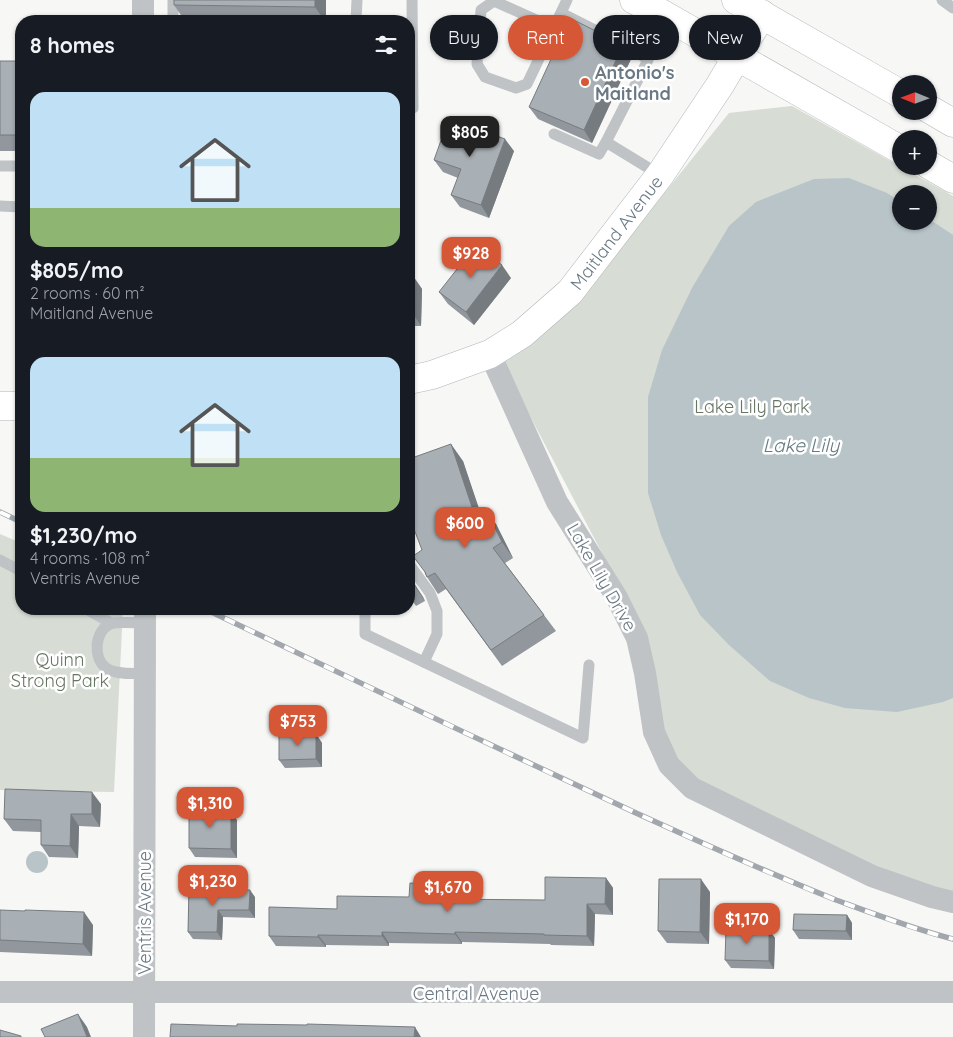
<!DOCTYPE html>
<meta charset="utf-8">
<style>
:root{--surface:#171b24;--page:#20242c;--text:#f1f3f6;--muted:#9ea1a6;--accent:#d65736}
body{margin:0;font-family:Quicksand,sans-serif;background:var(--page);color:var(--text);height:100vh;display:flex;flex-direction:column;font-size:19px;white-space:nowrap}
*{box-sizing:border-box;margin:0}
p{font-size:16px;color:var(--muted)}
.icon{flex:none;width:28px;height:28px;fill:none;stroke:currentColor;stroke-width:2;stroke-linecap:round;stroke-linejoin:round}
.map{position:relative;flex:1;overflow:hidden}
.sheet{position:absolute;left:15px;top:15px;width:400px;height:600px;display:flex;flex-direction:column;background:var(--surface);border-radius:20px;box-shadow:0 1px 4px #0004}
.sheet>*{flex:none}
.hud{position:absolute;left:430px;top:15px;width:448px;height:45px;display:flex;gap:10px}
.needle{width:32px;rotate:271deg}
.buttons{position:absolute;left:892px;top:75px;display:grid;gap:10px}
.buttons a{display:grid;place-items:center;width:45px;height:45px;border-radius:50%;background:var(--surface);box-shadow:0 1px 4px #0004;font-size:25px}
.price{position:absolute;translate:-50% -42px;padding:0 11px;border-radius:10px;background:var(--accent);color:#fff;font-size:16px;line-height:32px;filter:drop-shadow(0 1px 2px #0008)}
.price::after{content:'';position:absolute;left:50%;top:30px;width:15px;height:11px;margin-left:-8px;background:inherit;clip-path:polygon(0 0,100% 0,50% 100%)}
.price.selected{background:#222;color:#fff}
ul{padding:0;list-style:none}
li{display:grid;align-content:center;gap:10px;height:265px;padding:0 15px}
li span{display:grid;place-items:center;height:155px;border-radius:15px;color:#555}
li>.icon{margin-inline-start:auto}
span .icon{width:90px;height:90px;fill:#fffc;stroke-width:1}
li b{font-size:21px}
h2{display:flex;justify-content:space-between;align-items:center;height:60px;padding:0 15px;font-size:21px}
.pill{padding:0 18px;border-radius:22px;background:var(--surface);box-shadow:0 1px 4px #0004;font-size:18px;line-height:45px}
.pill.selected{background:var(--accent);color:#fff}
.map>svg:first-child{display:block}
.green{fill:#d7dcd4;fill-rule:evenodd}
.water{fill:#b8c4c8}
.lines{fill:none;stroke-linecap:round;stroke-linejoin:round}
.secondary-casing{stroke:#b1b7bb;stroke-width:29}
.primary-casing{stroke:#b2b7ba;stroke-width:29}
.lane{stroke:#bfc3c6;stroke-width:11}
.street{stroke:#bfc3c6;stroke-width:22}
.secondary{stroke:#fff;stroke-width:28}
.primary{stroke:#fff;stroke-width:28}
.rail-casing{stroke:#a1a7ac;stroke-width:5.5}
.rail{stroke:#fff;stroke-width:4;stroke-dasharray:11;stroke-linecap:butt}
.wall{fill:#91979c}
.shaded-wall{fill:#767b7f}
.building{fill:#a9b0b5;stroke:#767b7f}
.poi-dot{fill:#d65736;stroke:#fff;stroke-width:2}
.labels{text-anchor:middle;dominant-baseline:central;stroke-width:5;stroke-linejoin:round;paint-order:stroke}
.poi-label{font-size:18px;font-weight:bold;fill:#697883;stroke:#fff;text-anchor:start}
.street-label{font-size:18px;fill:#697883;stroke:#fff}
.park-label{font-size:18px;fill:#677663;stroke:#fff}
.water-label{font-size:19px;font-style:italic;fill:#64797f;stroke:#fff}
</style>
<div class="map">
<svg width="953" height="1037" viewBox="0 0 953 1037">
<rect width="100%" height="100%" fill="#f7f7f5"/>
<g class="green">
<path d="M 792,106 L 953,196 L 953,894 L 870,868 L 696,784 L 676,761 L 661,729 L 645,635 L 498,355 L 578,300 L 729,113 ZM 901,194 L 929,194 L 929,221 L 901,221 Z"/>
<polygon points="0,534 21,543 21,609 123,609 114,792 0,790"/>
</g>
<g class="water">
<polygon points="849,178 887,193 901,202 901,221 929,221 929,219 953,235 953,698 943,702 897,712 845,708 809,698 770,681 729,645 700,615 677,572 661,535 648,493 648,397 662,350 692,288 729,226 756,202 814,179"/>
<circle cx="37" cy="862" r="11"/>
</g>
<g class="lines">
<g class="secondary-casing">
<g id="secondary">
<path id="s1" d="M 409,380 L 432,375 L 490,354 L 522,334 L 570,292 L 660,175 L 720,85 L 762,14"/>
<polyline points="0,406 21,406"/>
</g>
</g>
<g class="primary-casing">
<g id="primary">
<polyline points="634,0 659,12 701,36 901,150"/>
<polyline points="736,0 901,94"/>
<polyline points="929,109 953,123"/>
<polyline points="929,165 953,179"/>
</g>
</g>
<g class="lane">
<polyline points="942,0 953,8"/>
<polyline points="561,13 636,51 648,60 606,142 660,175"/>
<polyline points="173,21 173,0"/>
<polyline points="356,21 357,0"/>
<polyline points="554,28 494,1 481,10 477,64 485,77 516,88 527,84 567,0"/>
<polyline points="409,109 413,108 412,0"/>
<polyline points="554,134 599,154 606,142"/>
<polyline points="0,166 21,166"/>
<polyline points="0,206 21,207"/>
<polyline points="0,560 21,571"/>
<polyline points="409,564 430,593 437,611 437,634 424,662"/>
<polyline points="86,609 111,623"/>
<polyline points="365,609 365,634 583,738 589,665"/>
<path d="M 144,674 C 133,673 116,675 106,668 C 93,658 94,632 110,624 C 117,621 136,623 145,623"/>
</g>
<g class="street">
<polyline points="143,0 143,21"/>
<polyline points="490,354 557,502 616,596 637,638 645,673 654,732 669,765 692,788 872,876 932,897 953,902"/>
<polyline points="0,992 953,992"/>
<polyline points="144,1037 145,609"/>
</g>
<use href="#secondary" class="secondary"/>
<use href="#primary" class="primary"/>
<g class="rail-casing">
<g id="rail">
<polyline points="0,512 21,522"/>
<path d="M 205,609 C 348,677 492,746 636,813 C 702,843 768,873 836,900 C 874,914 913,929 953,939"/>
</g>
</g>
<use href="#rail" class="rail"/>
</g>
<g class="wall">
<polygon points="326,0 326,21 185,21 174,5"/>
<polygon points="623,45 632,57 592,143 538,119 529,107"/>
<rect x="0" y="61" width="21" height="90"/>
<polygon points="514,151 489,218 460,207 451,195 458,178 443,172 434,160"/>
<polygon points="409,276 413,276 422,289 421,326 409,326"/>
<polygon points="511,278 474,325 448,304 439,292"/>
<polygon points="463,461 479,511 496,524 513,558 505,563 556,631 502,666 446,589 438,594 427,577 425,574 422,550"/>
<polygon points="409,576 423,597 425,601 416,606 409,596"/>
<polygon points="316,734 322,743 322,767 285,768 279,760"/>
<polygon points="101,804 100,827 79,826 78,858 49,857 41,845 41,832 13,831 4,819"/>
<polygon points="237,820 237,858 195,857 189,848"/>
<polygon points="606,878 613,888 613,915 595,914 594,946 551,945 550,944 462,942 462,944 389,943 389,946 326,945 326,947 276,946 269,936 337,909 409,897 446,894 446,899 545,900"/>
<polygon points="189,888 255,897 255,918 223,917 222,940 193,939 188,932"/>
<polygon points="710,892 709,944 667,943 658,931"/>
<polygon points="0,910 93,925 92,956 0,952"/>
<polygon points="847,915 852,923 852,940 799,939 793,930"/>
<polygon points="769,930 775,938 774,969 731,968 725,960"/>
</g>
<g class="shaded-wall">
<polygon points="315,0 326,0 326,21 325,21 315,7"/>
<polygon points="623,45 632,57 592,143 584,130"/>
<polygon points="505,139 514,151 489,218 481,205"/>
<polygon points="502,265 511,278 474,325 466,312"/>
<polygon points="413,276 422,289 421,326 413,314"/>
<polygon points="451,444 463,461 486,529 474,513"/>
<polygon points="485,508 496,524 513,558 502,542"/>
<polygon points="412,580 423,597 425,601 414,585"/>
<polygon points="316,734 322,743 322,767 316,759"/>
<polygon points="92,792 101,804 100,827 92,814"/>
<polygon points="231,811 237,820 237,858 231,849"/>
<polygon points="71,814 79,826 78,858 70,846"/>
<polygon points="606,878 613,888 613,915 605,904"/>
<polygon points="701,879 710,892 709,944 700,932"/>
<polygon points="439,884 446,894 446,909 439,899"/>
<polygon points="250,890 255,897 255,918 249,910"/>
<polygon points="587,904 595,914 594,946 587,936"/>
<polygon points="218,910 223,917 222,940 217,932"/>
<polygon points="84,912 93,925 92,956 83,944"/>
<polygon points="847,915 852,923 852,940 846,931"/>
<polygon points="769,930 775,938 774,969 769,961"/>
<polygon points="382,932 389,943 389,946 382,936"/>
<polygon points="455,932 462,942 462,944 455,934"/>
<polygon points="318,935 326,945 326,947 318,937"/>
<polygon points="78,1014 87,1027 91,1037 87,1037"/>
<polygon points="415,1027 421,1037 414,1037"/>
</g>
<g class="building">
<polygon points="174,0 315,0 315,7 174,5"/>
<polygon points="570,18 623,45 584,130 529,107"/>
<rect x="0" y="61" width="21" height="74"/>
<polygon points="449,118 505,139 481,205 451,195 461,169 434,160"/>
<polygon points="20,227 21,227 21,300 18,300"/>
<polygon points="476,245 502,265 466,312 439,292"/>
<rect x="409" y="276" width="4" height="38"/>
<polygon points="451,444 474,513 485,508 502,542 493,548 544,615 491,650 435,573 427,577 425,572 413,556 422,550 409,516 409,459"/>
<polygon points="409,576 412,580 414,585 409,587"/>
<polygon points="316,734 316,759 279,760 279,735"/>
<polygon points="5,789 92,792 92,814 71,814 70,846 41,845 41,820 4,819"/>
<polygon points="189,810 231,811 231,849 189,848"/>
<polygon points="545,877 606,878 605,904 587,904 587,936 544,935 544,934 455,932 455,934 382,932 382,936 318,935 318,937 269,936 269,907 337,909 337,896 409,897 410,883 439,884 439,899 545,900"/>
<polygon points="659,879 701,879 700,932 658,931"/>
<polygon points="189,888 250,890 249,910 218,910 217,932 188,932"/>
<polygon points="0,910 25,911 25,910 84,912 83,944 0,940"/>
<polygon points="794,914 847,915 846,931 793,930"/>
<polygon points="726,929 769,930 769,961 725,960"/>
<polygon points="78,1014 87,1037 45,1037 41,1029"/>
<polygon points="171,1024 237,1026 237,1024 307,1025 307,1024 415,1027 414,1037 170,1037"/>
<polygon points="0,1030 21,1036 21,1037 0,1037"/>
</g>
<circle class="poi-dot" cx="585" cy="82" r="5"/>
<g class="labels">
<g class="poi-label">
<text x="595" y="72">Antonio's<tspan x="595" dy="21">Maitland</tspan></text>
</g>
<g class="street-label">
<text stroke="none"><textPath href="#s1" startOffset="262">Maitland Avenue</textPath></text>
<text transform="translate(602 577) rotate(60)">Lake Lily Drive</text>
<text transform="translate(144 913) rotate(-90)">Ventris Avenue</text>
<text x="476" y="993">Central Avenue</text>
</g>
<g class="park-label">
<text x="752" y="406">Lake Lily Park</text>
<text x="60" y="659">Quinn<tspan x="60" dy="21">Strong Park</tspan></text>
</g>
<g class="water-label">
<text x="801" y="445">Lake Lily</text>
</g>
</g>
</svg>
<div class="buttons">
<a><svg class="needle" viewBox="-14 -14 28 28"><path d="M0-13l5 13h-10z" fill="#e53935"/><path d="M0 13l5-13h-10z" fill="#9ea1a6"/></svg></a>
<a>+</a>
<a>−</a>
</div>
<b class="price selected" style="left:470px;top:158px">$805</b>
<b class="price" style="left:471px;top:279px">$928</b>
<b class="price" style="left:465px;top:549px">$600</b>
<b class="price" style="left:298px;top:747px">$753</b>
<b class="price" style="left:210px;top:829px">$1,310</b>
<b class="price" style="left:213px;top:907px">$1,230</b>
<b class="price" style="left:448px;top:913px">$1,670</b>
<b class="price" style="left:747px;top:945px">$1,170</b>
<div class="hud">
<a class="pill">Buy</a>
<a class="pill selected">Rent</a>
<a class="pill">Filters</a>
<a class="pill">New</a>
</div>
<section class="sheet">
<h2>8 homes<svg class="icon" aria-label="filters" viewBox="0 0 24 24"><path d="M4 7h16M4 17h16"/><circle cx="9" cy="7" r="2"/><circle cx="15" cy="17" r="2"/></svg></h2>
<ul>
<li><span style="background:linear-gradient(#bfe0f5 75%,#8fb573 0)"><svg class="icon" aria-label="home" viewBox="0 0 24 24"><path d="M3 11l9-7 9 7M6 9v11h12V9"/></svg></span><div><b>$805/mo</b><p>2 rooms · 60 m²</p><p>Maitland Avenue</p></div></li>
<li><span style="background:linear-gradient(#bfe0f5 65%,#8fb573 0)"><svg class="icon" aria-label="home" viewBox="0 0 24 24"><path d="M3 11l9-7 9 7M6 9v11h12V9"/></svg></span><div><b>$1,230/mo</b><p>4 rooms · 108 m²</p><p>Ventris Avenue</p></div></li>
</ul>
</section>
</div>
